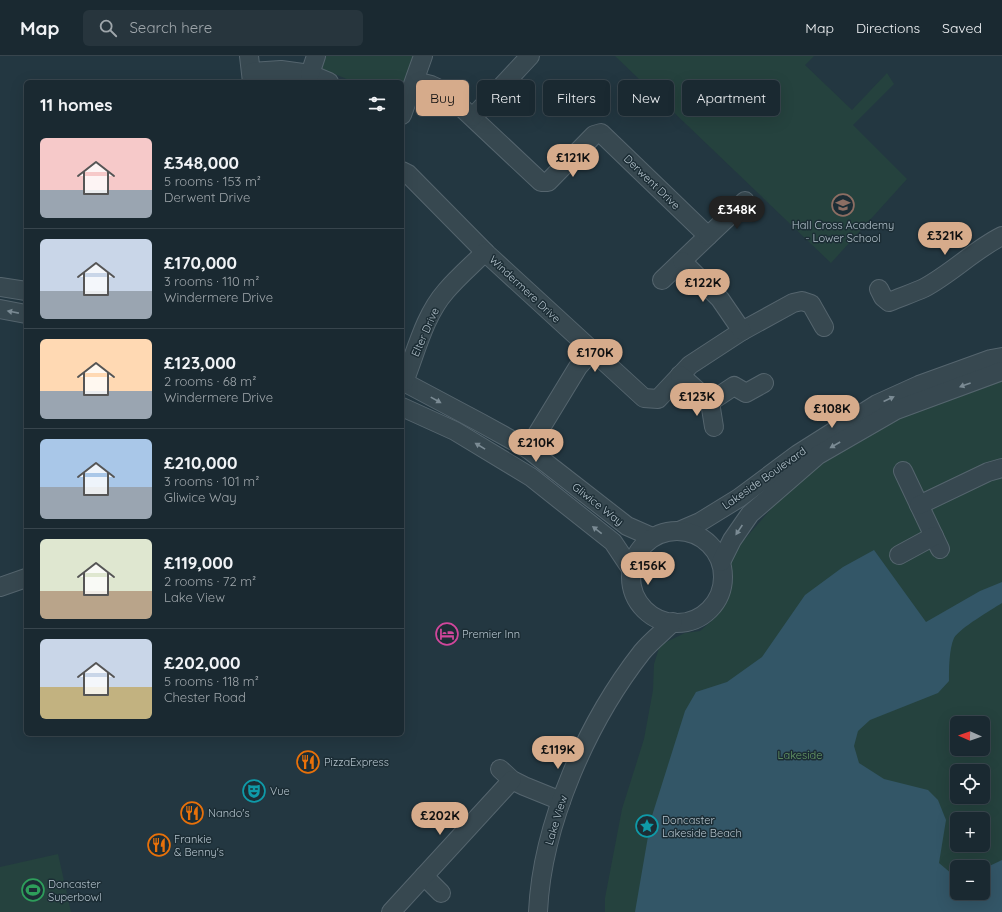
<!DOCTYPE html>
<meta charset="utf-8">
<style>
:root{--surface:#1a2931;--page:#27353d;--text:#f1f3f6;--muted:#9fa6ab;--line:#38454d;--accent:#d6ab8b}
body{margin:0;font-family:Quicksand,sans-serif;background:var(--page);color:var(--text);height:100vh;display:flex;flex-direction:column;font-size:15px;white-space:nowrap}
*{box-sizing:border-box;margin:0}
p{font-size:13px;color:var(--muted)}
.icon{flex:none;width:22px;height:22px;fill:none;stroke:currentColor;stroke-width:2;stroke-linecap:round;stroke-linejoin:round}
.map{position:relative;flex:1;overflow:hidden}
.drawer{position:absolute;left:24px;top:24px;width:380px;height:656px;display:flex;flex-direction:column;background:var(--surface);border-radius:6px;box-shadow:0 4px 16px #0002,0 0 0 1px var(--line)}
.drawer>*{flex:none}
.guide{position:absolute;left:416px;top:24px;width:380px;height:36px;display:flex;gap:8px}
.needle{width:26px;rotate:272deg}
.buttons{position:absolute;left:950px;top:660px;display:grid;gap:8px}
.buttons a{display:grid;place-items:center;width:40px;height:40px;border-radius:6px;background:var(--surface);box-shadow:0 4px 16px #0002,0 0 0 1px var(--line);font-size:20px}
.price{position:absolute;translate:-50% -34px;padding:0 9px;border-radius:14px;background:var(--accent);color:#111;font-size:13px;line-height:26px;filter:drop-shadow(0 1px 2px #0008)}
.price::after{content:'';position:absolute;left:50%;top:24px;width:12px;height:9px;margin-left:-6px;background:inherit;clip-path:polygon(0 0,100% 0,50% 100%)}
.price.active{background:#222;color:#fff}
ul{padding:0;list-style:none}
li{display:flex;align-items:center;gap:12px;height:100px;padding:0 16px}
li+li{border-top:1px solid var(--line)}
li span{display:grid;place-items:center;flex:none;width:112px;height:80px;border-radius:6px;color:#555}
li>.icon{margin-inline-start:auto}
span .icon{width:48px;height:48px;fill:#fffc;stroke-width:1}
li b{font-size:17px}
h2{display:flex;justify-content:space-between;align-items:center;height:48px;padding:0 16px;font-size:17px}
.pill{padding:0 14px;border-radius:6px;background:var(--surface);box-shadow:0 4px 16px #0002,0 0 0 1px var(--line);font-size:14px;line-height:36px}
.pill.active{background:var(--accent);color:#111}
header{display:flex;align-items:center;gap:24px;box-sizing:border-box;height:56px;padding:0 20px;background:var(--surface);border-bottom:1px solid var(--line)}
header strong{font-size:19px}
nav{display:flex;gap:22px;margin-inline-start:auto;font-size:14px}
.search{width:280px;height:36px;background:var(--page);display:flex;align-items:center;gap:10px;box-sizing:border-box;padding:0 14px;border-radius:6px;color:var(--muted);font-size:15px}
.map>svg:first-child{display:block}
.green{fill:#25423e;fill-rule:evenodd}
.water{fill:#335667}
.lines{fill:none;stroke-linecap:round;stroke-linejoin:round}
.minor-casing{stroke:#55656e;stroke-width:20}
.minor{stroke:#374850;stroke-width:18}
.oneway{fill:#7b8b94}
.labels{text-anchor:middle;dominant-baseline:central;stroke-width:3;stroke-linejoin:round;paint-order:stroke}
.street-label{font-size:11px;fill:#b3c2cb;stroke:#1c2d35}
.poi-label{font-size:11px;fill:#b3c2cb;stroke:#1c2d35;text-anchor:start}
.park-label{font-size:11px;fill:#699e68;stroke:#1c2d35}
</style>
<header>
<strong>Map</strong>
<div class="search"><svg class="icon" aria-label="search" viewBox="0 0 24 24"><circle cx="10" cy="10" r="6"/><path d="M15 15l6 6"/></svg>Search here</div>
<nav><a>Map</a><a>Directions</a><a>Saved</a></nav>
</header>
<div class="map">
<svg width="1002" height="856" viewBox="0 0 1002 856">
<rect width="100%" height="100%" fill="#233741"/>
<g class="green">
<polygon points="322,0 415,0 402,34 402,26 354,26 320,12"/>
<polygon points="615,0 814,0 805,9 852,54 887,17 894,28 853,69 907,123 831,207"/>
<path d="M 1002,316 L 1002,856 L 605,856 L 605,842 L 622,753 L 644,683 L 653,634 L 654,608 L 660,589 L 685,577 L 700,575 L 716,561 L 727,541 L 731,499 L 818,399 ZM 957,667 L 983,667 L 983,693 L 957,693 ZM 957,715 L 983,715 L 983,741 L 957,741 ZM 957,763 L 983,763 L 983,789 L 957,789 ZM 957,811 L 983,811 L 983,837 L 957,837 Z"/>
<polygon points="58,798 71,856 0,856 0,811"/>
</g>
<path class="water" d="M 874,494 L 926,566 L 980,535 L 1002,526 L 1002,547 C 991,554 960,572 954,582 C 949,593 949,613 949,625 L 938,637 L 870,664 L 858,675 L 854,690 L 859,707 L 884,723 L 928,734 L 938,744 L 946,764 L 939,807 L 952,818 L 957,818 L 957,837 L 983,837 L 983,813 L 1002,804 L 1002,856 L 635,856 L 651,763 L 685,655 L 696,636 L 727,626 L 762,601 L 805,539 L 843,511 Z"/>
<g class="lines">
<g class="minor-casing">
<g id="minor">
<polyline points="249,0 252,26"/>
<polyline points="252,16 281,14 310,18 329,26"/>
<polyline points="310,18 316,0"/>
<polyline points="415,25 431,29 444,35 541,126 548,126 594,79 601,77 708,180 662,224"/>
<polyline points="402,59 423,0"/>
<polyline points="473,61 530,0"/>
<polyline points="402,115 408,118 487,198 644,342 658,343 690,309 742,275 793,247 802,245 811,248 824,271"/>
<polyline points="708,180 745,145"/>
<polyline points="682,205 720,243 742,275"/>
<polyline points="0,231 26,235"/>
<path d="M 879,233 L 883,241 L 889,246 C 901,241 913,237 924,232 C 952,217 974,194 1002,180"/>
<polyline points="0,253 26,258"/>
<polyline points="680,319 710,346 734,330 746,337 764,327"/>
<polyline points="402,325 481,367 528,393 627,470 652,481"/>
<path d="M 404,326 C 416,296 424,260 446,235 C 458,221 472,209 485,196"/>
<polyline points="710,346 714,371"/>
<polyline points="402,351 455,375 531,421 613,486 631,513"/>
<polyline points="528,393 578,311 592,295"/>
<polyline points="903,415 940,493"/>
<polyline points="919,449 988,416 1002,412"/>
<polyline points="679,475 700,466 739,442 798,398 877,348 919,329 991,303 1002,301"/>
<circle cx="677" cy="521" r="46"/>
<polyline points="899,499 934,480"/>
<polyline points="721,506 732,484 750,458 818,399 896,354 1002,315"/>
<polyline points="0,531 26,522"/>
<polyline points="500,713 512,724 524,730 561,745"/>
<polyline points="424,820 441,837"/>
<polyline points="391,856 512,724"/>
<path d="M 538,856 C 542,767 588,665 642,596 C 651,585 663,576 673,566"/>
</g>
</g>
<use href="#minor" class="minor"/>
</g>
<defs><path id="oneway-solid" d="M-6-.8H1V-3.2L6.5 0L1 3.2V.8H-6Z"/></defs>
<g class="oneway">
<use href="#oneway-solid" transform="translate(13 256) rotate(-169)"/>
<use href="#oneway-solid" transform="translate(965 329) rotate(160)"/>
<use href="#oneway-solid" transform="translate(889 343) rotate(-25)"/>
<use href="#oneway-solid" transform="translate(436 344) rotate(29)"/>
<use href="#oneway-solid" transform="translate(835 389) rotate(150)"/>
<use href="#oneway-solid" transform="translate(480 390) rotate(-149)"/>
<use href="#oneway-solid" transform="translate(597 474) rotate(-142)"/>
<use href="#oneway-solid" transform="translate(739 474) rotate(124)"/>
</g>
<defs>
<g id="school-ring" transform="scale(1.15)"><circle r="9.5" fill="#1c2d35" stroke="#8d6e63" stroke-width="1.5"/><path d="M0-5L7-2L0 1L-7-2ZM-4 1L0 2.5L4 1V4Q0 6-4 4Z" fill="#8d6e63"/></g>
<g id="hotel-ring" transform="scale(1.15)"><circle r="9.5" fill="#1c2d35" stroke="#d1479c" stroke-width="1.5"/><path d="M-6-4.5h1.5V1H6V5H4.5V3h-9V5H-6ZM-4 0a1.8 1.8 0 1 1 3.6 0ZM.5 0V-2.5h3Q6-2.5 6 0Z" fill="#d1479c"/></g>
<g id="restaurant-ring" transform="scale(1.15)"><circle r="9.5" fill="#1c2d35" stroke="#e8710a" stroke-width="1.5"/><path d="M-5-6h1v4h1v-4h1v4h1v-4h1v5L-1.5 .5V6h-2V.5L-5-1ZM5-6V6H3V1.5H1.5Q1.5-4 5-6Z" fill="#e8710a"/></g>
<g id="theatre-ring" transform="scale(1.15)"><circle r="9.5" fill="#1c2d35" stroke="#0f9aa8" stroke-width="1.5"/><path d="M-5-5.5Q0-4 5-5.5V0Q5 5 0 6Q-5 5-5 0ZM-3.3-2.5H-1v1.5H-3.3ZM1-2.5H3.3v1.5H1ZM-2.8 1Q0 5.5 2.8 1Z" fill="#0f9aa8"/></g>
<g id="sight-ring" transform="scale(1.15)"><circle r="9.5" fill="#1c2d35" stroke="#0f9aa8" stroke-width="1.5"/><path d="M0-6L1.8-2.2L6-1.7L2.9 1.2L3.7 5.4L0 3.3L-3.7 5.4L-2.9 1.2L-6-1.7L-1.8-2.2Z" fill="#0f9aa8"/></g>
<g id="stadium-ring" transform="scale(1.15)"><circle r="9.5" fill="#1c2d35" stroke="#2e9e5b" stroke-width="1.5"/><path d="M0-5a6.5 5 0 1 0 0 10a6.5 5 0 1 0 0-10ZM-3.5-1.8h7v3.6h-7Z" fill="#2e9e5b"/></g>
</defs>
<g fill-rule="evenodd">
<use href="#school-ring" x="843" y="149"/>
<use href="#hotel-ring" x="447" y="578"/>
<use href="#restaurant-ring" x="308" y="706"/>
<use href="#theatre-ring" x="254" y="735"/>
<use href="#restaurant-ring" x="192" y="757"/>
<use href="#sight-ring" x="647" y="770"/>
<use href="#restaurant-ring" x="159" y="789"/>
<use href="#stadium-ring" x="33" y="834"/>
</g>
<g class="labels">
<g class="street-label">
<text transform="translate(652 126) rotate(44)">Derwent Drive</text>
<text transform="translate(525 233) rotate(43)">Windermere Drive</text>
<text transform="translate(425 276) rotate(-66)">Elter Drive</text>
<text transform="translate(764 422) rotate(-35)">Lakeside Boulevard</text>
<text transform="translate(598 448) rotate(38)">Gliwice Way</text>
<text transform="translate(556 764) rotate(-73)">Lake View</text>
</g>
<g class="poi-label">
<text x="843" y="169" text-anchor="middle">Hall Cross Academy<tspan x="843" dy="13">- Lower School</tspan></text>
<text x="462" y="578">Premier Inn</text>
<text x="324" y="706">PizzaExpress</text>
<text x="270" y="735">Vue</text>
<text x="208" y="757">Nando's</text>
<text x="662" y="764">Doncaster<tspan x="662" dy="13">Lakeside Beach</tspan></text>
<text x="174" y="783">Frankie<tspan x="174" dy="13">&amp; Benny's</tspan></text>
<text x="48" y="828">Doncaster<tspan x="48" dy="13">Superbowl</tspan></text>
</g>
<g class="park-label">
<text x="800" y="699">Lakeside</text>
</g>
</g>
</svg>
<div class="buttons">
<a><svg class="needle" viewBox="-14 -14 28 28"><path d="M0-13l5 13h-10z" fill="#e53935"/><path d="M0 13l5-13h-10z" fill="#9fa6ab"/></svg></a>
<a><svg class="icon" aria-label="locate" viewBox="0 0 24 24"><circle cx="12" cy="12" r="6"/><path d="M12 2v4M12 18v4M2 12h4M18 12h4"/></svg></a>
<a>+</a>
<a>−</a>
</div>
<b class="price" style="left:573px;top:122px">£121K</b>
<b class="price active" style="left:737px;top:174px">£348K</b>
<b class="price" style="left:945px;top:200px">£321K</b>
<b class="price" style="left:703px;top:247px">£122K</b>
<b class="price" style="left:595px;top:317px">£170K</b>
<b class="price" style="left:697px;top:361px">£123K</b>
<b class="price" style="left:832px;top:373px">£108K</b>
<b class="price" style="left:536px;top:407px">£210K</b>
<b class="price" style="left:648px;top:530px">£156K</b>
<b class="price" style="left:558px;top:714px">£119K</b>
<b class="price" style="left:440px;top:780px">£202K</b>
<div class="guide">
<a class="pill active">Buy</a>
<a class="pill">Rent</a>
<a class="pill">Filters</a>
<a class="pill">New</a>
<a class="pill">Apartment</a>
</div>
<section class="drawer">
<h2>11 homes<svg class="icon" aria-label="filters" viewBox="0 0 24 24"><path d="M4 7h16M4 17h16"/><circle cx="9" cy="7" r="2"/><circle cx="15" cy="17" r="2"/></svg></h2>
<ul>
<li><span style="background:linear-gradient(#f6c9c9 65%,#9aa5b1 0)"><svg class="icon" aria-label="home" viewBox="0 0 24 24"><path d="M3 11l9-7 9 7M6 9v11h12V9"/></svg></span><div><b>£348,000</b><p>5 rooms · 153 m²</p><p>Derwent Drive</p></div></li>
<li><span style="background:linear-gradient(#c9d6e8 65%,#9aa5b1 0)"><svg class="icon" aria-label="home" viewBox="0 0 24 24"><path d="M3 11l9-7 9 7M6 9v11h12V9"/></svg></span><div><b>£170,000</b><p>3 rooms · 110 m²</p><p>Windermere Drive</p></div></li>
<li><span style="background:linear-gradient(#ffd9b3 65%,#9aa5b1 0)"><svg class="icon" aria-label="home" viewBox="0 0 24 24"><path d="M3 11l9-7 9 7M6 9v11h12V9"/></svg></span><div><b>£123,000</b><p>2 rooms · 68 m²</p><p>Windermere Drive</p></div></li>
<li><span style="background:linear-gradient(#a9c7e8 60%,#9aa5b1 0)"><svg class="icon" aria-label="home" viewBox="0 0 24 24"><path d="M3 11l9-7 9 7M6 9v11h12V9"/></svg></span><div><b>£210,000</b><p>3 rooms · 101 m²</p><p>Gliwice Way</p></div></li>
<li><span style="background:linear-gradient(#dfe7d0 65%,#b9a48a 0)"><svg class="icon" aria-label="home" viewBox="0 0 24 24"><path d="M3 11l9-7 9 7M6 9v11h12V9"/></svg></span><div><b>£119,000</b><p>2 rooms · 72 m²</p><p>Lake View</p></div></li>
<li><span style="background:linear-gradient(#c9d6e8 60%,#c2b280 0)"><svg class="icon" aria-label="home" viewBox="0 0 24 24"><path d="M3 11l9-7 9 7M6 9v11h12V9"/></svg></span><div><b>£202,000</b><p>5 rooms · 118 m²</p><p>Chester Road</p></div></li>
</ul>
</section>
</div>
